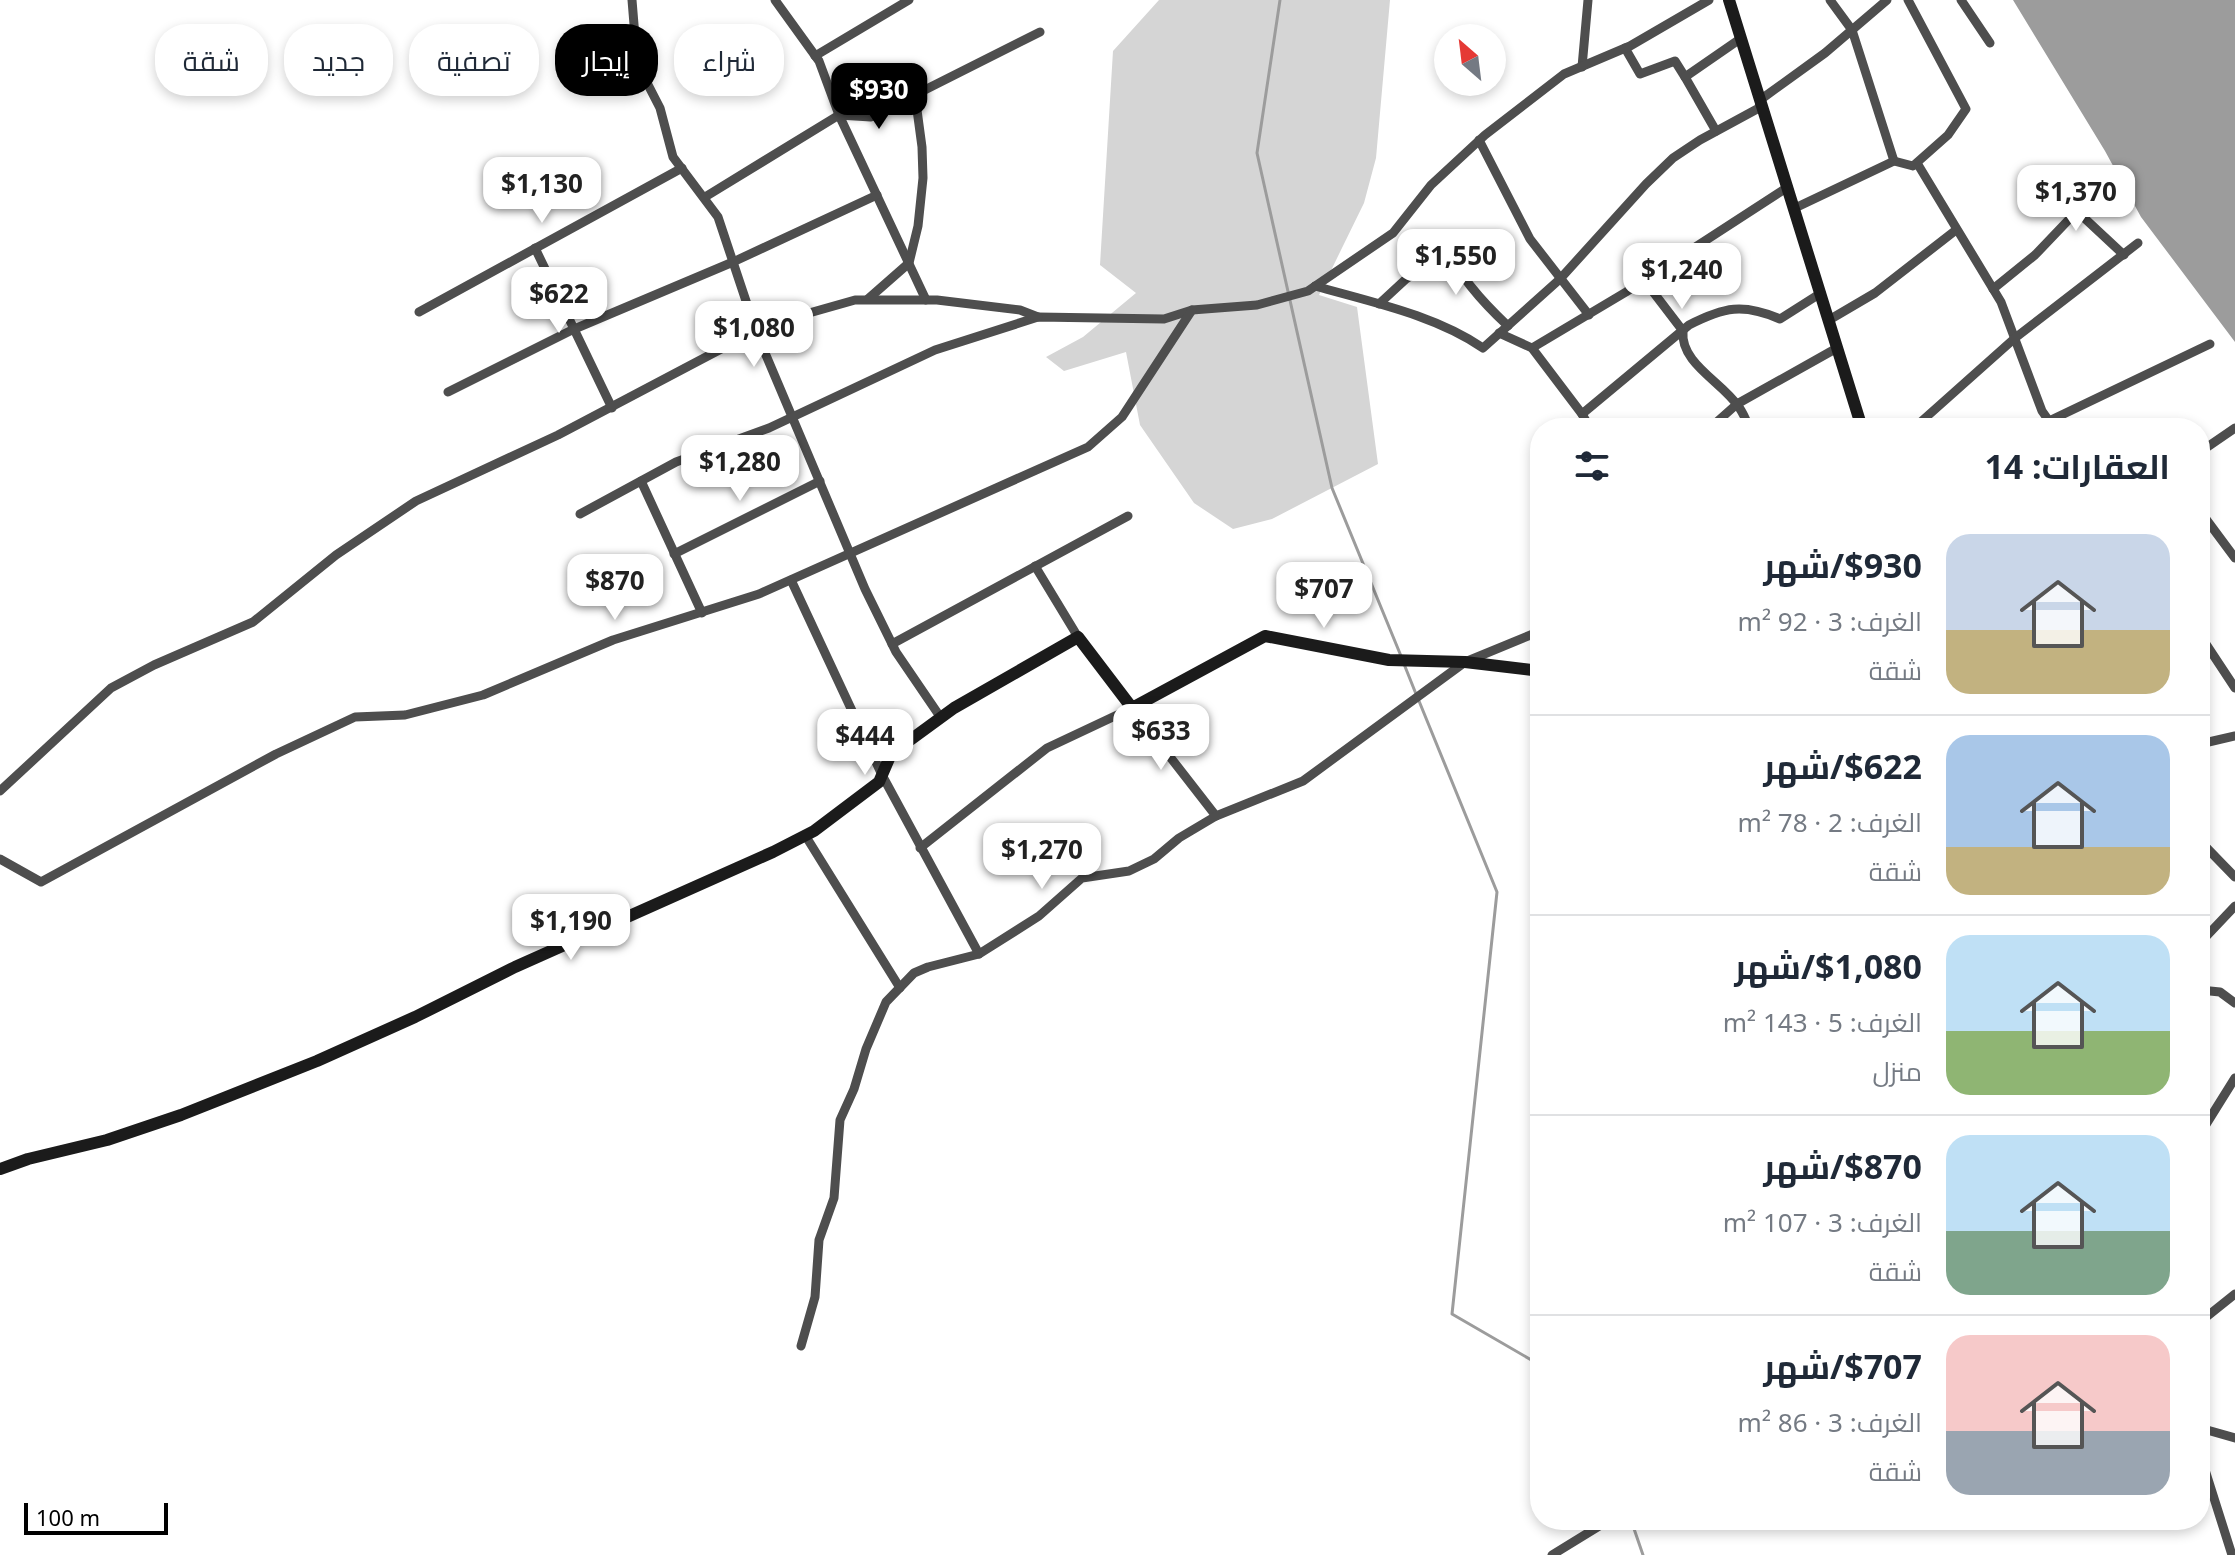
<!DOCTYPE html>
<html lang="ar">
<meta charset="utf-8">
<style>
:root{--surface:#fff;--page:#f2f2f3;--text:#1f2937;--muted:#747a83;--line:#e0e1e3;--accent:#000}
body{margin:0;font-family:"Noto Sans",Cairo,sans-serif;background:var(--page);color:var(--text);direction:rtl;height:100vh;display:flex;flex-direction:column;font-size:30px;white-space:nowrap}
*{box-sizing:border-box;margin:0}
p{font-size:26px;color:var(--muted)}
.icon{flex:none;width:44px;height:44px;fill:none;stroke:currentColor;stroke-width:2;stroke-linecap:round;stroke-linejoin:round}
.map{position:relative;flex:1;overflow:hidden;direction:ltr}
.details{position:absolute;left:1530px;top:418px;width:680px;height:1112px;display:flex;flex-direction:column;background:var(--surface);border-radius:32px;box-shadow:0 4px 12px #0003;direction:rtl}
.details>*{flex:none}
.guide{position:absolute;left:24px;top:24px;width:760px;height:72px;direction:rtl;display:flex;gap:16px}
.needle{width:52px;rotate:332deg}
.controls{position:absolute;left:1434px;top:24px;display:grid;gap:16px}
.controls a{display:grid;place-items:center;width:72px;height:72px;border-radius:50%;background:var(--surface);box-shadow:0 4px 12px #0003;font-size:40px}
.scale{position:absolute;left:24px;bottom:20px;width:144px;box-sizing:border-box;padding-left:8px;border:4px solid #000;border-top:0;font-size:22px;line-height:28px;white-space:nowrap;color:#000;-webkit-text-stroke:6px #fff;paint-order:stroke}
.price{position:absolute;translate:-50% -68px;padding:0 18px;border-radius:16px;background:#fff;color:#222;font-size:26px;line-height:52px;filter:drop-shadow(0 2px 4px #0008)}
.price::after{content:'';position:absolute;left:50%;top:48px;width:24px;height:18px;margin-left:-12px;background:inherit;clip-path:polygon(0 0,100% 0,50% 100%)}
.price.on{background:var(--accent);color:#fff}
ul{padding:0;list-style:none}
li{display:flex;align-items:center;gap:24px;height:200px;padding:0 40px}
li+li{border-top:2px solid var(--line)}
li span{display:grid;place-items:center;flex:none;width:224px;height:160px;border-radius:24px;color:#555}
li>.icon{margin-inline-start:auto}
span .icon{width:96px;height:96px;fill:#fffc;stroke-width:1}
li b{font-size:34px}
h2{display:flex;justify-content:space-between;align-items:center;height:96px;padding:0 40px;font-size:34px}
.pill{padding:0 28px;border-radius:32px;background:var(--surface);box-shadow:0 4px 12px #0003;font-size:28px;line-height:72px}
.pill.on{background:var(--accent);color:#fff}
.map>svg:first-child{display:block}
.green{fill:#d5d5d5}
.water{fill:#9c9c9c}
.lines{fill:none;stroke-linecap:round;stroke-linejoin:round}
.stream{stroke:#9c9c9c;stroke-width:3}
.street{stroke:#4e4e4e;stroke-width:9}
.secondary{stroke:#1b1b1b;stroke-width:12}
</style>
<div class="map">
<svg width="2235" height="1555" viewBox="0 0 2235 1555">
<rect width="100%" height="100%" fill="#fff"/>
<polygon class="green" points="1159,0 1390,0 1376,158 1364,203 1319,295 1357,307 1378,464 1272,519 1233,529 1194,503 1140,425 1126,352 1064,371 1046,357 1083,337 1136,293 1100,265 1113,51"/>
<polygon class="water" points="2013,0 2235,0 2235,342 2141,217 2105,151"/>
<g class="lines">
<g class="stream">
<polyline points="1280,0 1257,153 1332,488 1401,656"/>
<polyline points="1404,664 1416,694"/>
<polyline points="1419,701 1497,892 1452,1314 1540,1365"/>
<polyline points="1631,1520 1643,1555"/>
</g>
<g class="street">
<polyline points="632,0 636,49 643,75 660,108 673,157 718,217 757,334 865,589 896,652 941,718"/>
<polyline points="775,0 819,61 839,115 926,300"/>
<polyline points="1830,0 1852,30 1894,161"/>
<polyline points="1961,0 1990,43"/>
<polyline points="1625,48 1640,74 1675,61 1685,77"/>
<polyline points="815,56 909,0"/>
<polyline points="1582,67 1588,0"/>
<polyline points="1716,131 1685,77 1740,39"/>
<polyline points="1479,140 1530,239 1589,315"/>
<polyline points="1917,163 2001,302 2042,411 2054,428"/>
<polyline points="2051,187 2124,255"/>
<polyline points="705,197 839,115 871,117 1040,32"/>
<polyline points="1795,208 1894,161 1913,166 1948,135 1966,109 1908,0"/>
<path d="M 1440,241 C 1462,277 1477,297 1508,326"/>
<polyline points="535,248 612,408"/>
<path d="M 1644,280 L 1683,331 C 1680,363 1722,382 1738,406 C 1743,412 1746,421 1750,428"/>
<path d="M 1315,286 C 1371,302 1435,315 1483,348 L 1560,279 L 1646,184 L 1673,158 L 1700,140 L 1759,108 L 1760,100 L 1825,53 L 1887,0"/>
<polyline points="1993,289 2035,255 2077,211"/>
<polyline points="868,299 909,263 918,226 923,178 922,147 915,95"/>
<polyline points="1379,304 1406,279 1447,252"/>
<polyline points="419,312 682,168"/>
<polyline points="1829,320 1875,293 1956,230"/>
<polyline points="1499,333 1532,348 1582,414 1590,428"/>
<polyline points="1532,348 1626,292 1788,187"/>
<polyline points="448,392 572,330 733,262 877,195"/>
<path d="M 1582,414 L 1689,325 C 1724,307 1743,303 1780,319 L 1821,293"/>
<polyline points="2049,421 2210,344"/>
<polyline points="1710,428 1737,404 1837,348"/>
<polyline points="1914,428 2015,338 2138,243"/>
<polyline points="2200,452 2235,428"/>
<polyline points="641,481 702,613"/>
<polyline points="2200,511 2235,558"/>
<polyline points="580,514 676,462 769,428 935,350 1038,317 1164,319 1192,310 1257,305 1308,291 1393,233 1431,185 1485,135 1564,74 1630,46 1709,0"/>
<polyline points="674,554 820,481"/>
<polyline points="1035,566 1078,637"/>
<polyline points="791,580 882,775 979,954"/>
<polyline points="2200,635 2235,688"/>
<polyline points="892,644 1128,516"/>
<polyline points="2200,744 2235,736"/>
<polyline points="0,791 111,688 154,665 253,622 336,555 416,501 558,435 723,348 795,317 855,300 937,300 1020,310 1038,317"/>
<polyline points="805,835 900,988"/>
<polyline points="2200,841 2235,877"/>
<polyline points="920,848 1047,748 1132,708 1216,816"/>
<polyline points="0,859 41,882 276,754 355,717 405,715 483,695 613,640 759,594 1088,447 1122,417 1192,310"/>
<polyline points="2200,943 2235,906"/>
<polyline points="2200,990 2220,992 2235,1003"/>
<polyline points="2200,1134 2235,1078"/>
<polyline points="2200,1322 2235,1294"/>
<polyline points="801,1346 815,1297 819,1240 834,1198 840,1120 854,1089 866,1049 886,1002 914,973 928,967 979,954 1039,916 1082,878 1129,871 1154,859 1179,838 1216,816 1303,781 1465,662 1533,634 1540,626"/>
<polyline points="2200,1428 2235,1438"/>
<polyline points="2200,1454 2232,1555"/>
<polyline points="1552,1555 1609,1520"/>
</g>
<g class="secondary">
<polyline points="1729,0 1862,428"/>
<polyline points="0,1169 28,1159 107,1140 181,1115 317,1061 415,1017 515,967 773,852 814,831 879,782 891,754 954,708 1078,637 1132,708 1265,636 1389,660 1465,662 1540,671"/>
</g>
</g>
</svg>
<div class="controls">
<a><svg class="needle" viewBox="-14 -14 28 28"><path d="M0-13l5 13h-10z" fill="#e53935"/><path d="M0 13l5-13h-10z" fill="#747a83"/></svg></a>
</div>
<div class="scale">100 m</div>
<b class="price on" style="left:879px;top:131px">$930</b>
<b class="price" style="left:542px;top:225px">$1,130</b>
<b class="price" style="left:2076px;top:233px">$1,370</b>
<b class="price" style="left:1456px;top:297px">$1,550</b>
<b class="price" style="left:1682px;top:311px">$1,240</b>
<b class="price" style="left:559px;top:335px">$622</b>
<b class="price" style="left:754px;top:369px">$1,080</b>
<b class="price" style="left:740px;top:503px">$1,280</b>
<b class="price" style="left:615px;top:622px">$870</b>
<b class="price" style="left:1324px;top:630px">$707</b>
<b class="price" style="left:1161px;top:772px">$633</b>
<b class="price" style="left:865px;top:777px">$444</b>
<b class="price" style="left:1042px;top:891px">$1,270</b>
<b class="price" style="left:571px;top:962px">$1,190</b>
<div class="guide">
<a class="pill">شراء</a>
<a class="pill on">إيجار</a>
<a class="pill">تصفية</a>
<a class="pill">جديد</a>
<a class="pill">شقة</a>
</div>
<section class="details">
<h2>العقارات: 14<svg class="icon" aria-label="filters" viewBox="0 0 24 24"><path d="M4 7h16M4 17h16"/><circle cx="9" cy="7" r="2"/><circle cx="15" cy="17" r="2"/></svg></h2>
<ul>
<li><span style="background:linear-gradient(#c9d6e8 60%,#c2b280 0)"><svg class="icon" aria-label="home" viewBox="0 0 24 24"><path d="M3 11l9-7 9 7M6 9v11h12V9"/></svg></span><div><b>$930/شهر</b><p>الغرف: 3 · 92 m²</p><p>شقة</p></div></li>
<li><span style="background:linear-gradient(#a9c7e8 70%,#c2b280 0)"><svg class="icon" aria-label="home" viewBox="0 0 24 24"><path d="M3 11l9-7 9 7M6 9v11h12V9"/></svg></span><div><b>$622/شهر</b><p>الغرف: 2 · 78 m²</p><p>شقة</p></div></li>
<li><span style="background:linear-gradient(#bfe0f5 60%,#8fb573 0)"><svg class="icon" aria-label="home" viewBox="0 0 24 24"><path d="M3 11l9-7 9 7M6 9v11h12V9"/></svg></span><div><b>$1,080/شهر</b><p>الغرف: 5 · 143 m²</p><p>منزل</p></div></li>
<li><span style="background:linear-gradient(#bfe0f5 60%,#7fa58c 0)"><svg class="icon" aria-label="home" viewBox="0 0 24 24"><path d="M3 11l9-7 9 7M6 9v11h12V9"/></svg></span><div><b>$870/شهر</b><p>الغرف: 3 · 107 m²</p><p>شقة</p></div></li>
<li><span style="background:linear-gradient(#f6c9c9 60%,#9aa5b1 0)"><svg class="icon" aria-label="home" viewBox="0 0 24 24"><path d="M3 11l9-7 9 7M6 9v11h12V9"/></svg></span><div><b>$707/شهر</b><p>الغرف: 3 · 86 m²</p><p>شقة</p></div></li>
</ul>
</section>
</div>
